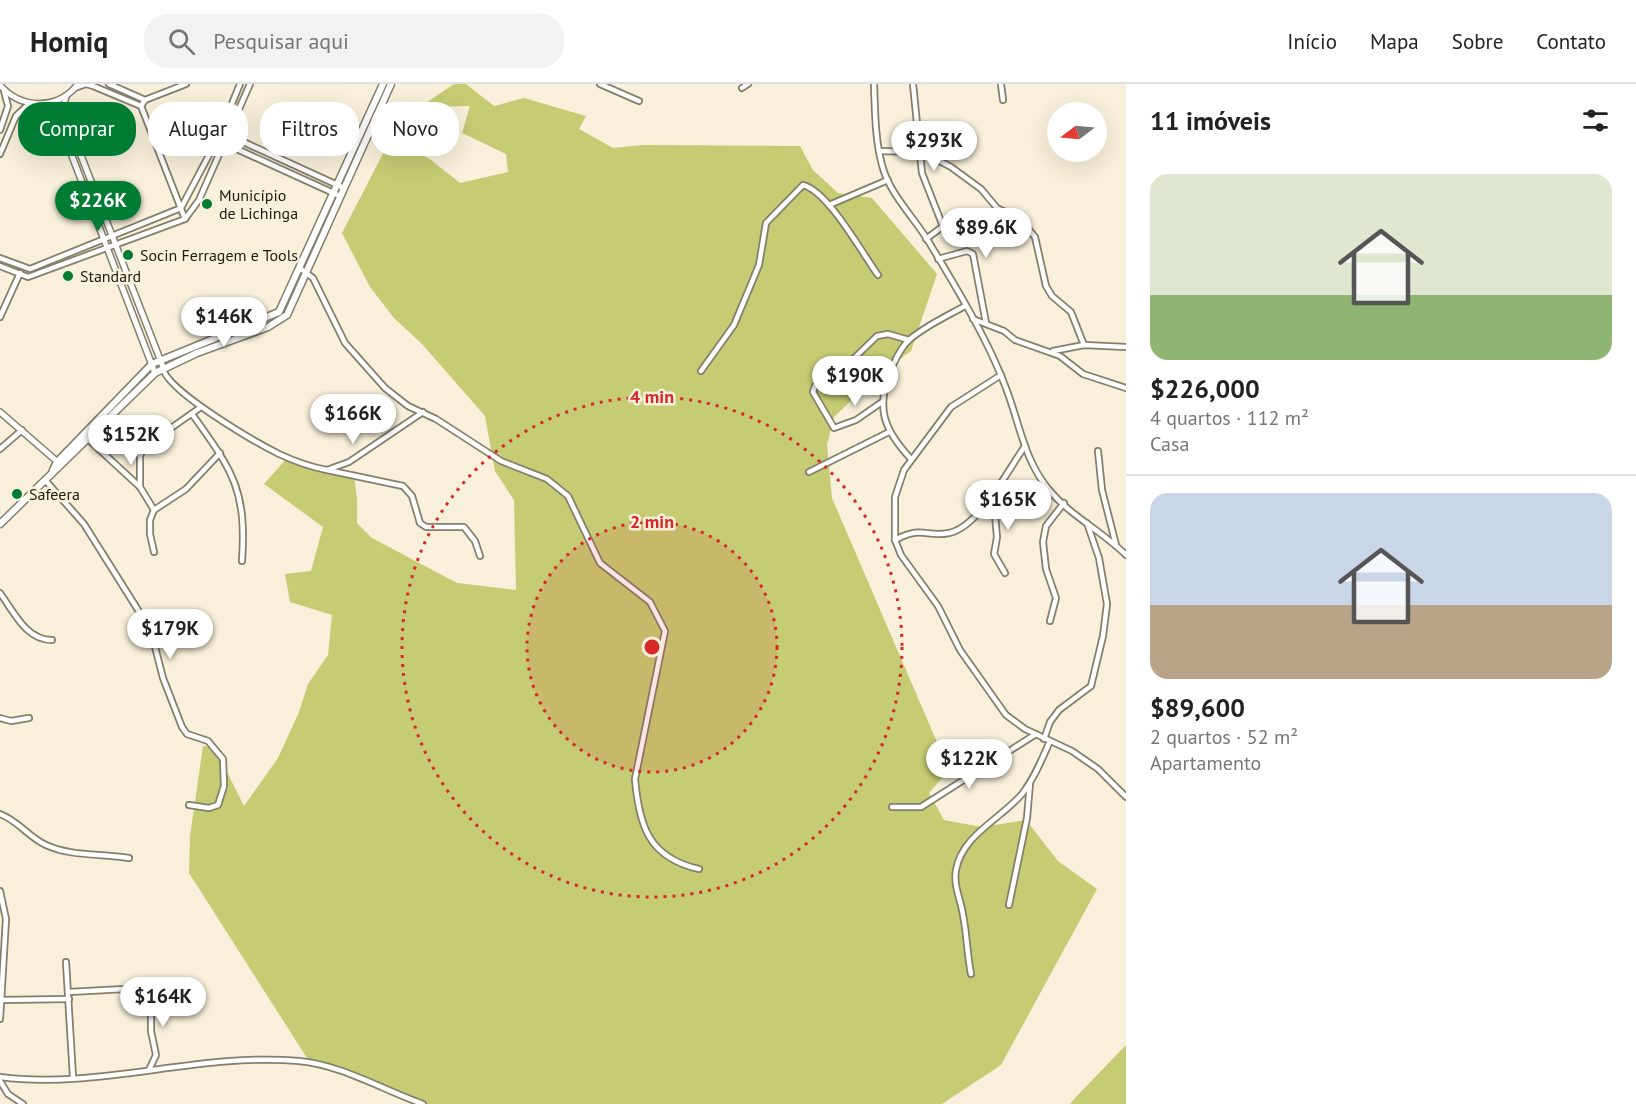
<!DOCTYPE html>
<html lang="pt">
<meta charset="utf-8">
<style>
:root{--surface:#fff;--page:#f2f2f2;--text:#222;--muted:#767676;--line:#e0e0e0;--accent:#007c34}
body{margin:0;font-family:"PT Sans",sans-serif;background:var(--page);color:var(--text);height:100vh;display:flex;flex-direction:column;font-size:22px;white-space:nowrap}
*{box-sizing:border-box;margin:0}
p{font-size:20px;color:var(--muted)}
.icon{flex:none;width:33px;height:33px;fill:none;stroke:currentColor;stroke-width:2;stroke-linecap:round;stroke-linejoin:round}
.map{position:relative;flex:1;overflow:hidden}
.panel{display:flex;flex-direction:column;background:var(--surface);width:510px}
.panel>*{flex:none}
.banner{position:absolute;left:18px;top:18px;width:570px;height:54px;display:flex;gap:12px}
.needle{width:39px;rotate:254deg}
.tools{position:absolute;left:1047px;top:18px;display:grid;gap:12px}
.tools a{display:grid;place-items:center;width:60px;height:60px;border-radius:50%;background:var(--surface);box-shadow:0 6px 24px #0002;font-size:30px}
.price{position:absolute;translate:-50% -51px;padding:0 14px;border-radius:21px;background:#fff;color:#222;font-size:20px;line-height:39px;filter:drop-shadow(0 2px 3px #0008)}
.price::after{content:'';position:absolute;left:50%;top:36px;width:18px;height:14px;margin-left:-9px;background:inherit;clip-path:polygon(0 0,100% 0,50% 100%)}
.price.current{background:var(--accent);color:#fff}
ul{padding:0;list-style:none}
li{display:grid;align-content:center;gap:12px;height:318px;padding:0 24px}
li+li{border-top:2px solid var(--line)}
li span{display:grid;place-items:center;height:186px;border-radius:18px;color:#555}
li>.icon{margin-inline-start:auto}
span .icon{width:108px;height:108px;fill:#fffc;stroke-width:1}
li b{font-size:26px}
h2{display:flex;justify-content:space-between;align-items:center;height:72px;padding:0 24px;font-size:26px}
.tag{padding:0 21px;border-radius:24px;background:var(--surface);box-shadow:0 6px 24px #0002;font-size:21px;line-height:54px}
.tag.current{background:var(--accent);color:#fff}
header{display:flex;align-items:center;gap:36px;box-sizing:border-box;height:84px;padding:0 30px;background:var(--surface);border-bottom:2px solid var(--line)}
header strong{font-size:28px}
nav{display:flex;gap:33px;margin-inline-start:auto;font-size:21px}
.search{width:420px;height:54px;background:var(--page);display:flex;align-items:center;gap:15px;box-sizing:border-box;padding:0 21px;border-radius:24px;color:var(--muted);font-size:22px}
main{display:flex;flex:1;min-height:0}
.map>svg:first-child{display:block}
.green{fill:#c6cc73}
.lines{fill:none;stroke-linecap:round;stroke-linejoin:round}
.minor-casing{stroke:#857e6a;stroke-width:8}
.tertiary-casing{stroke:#857e6a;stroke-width:8}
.secondary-casing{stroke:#857e6a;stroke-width:9}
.minor{stroke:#fff;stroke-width:4.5}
.tertiary{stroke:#fff;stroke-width:5}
.secondary{stroke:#fff;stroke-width:6}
.ring{fill:none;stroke:#d62828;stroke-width:3;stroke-dasharray:3 6}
.poi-dot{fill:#007c34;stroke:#f8f0da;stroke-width:2}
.labels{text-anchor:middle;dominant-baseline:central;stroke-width:5;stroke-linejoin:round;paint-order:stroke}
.poi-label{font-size:16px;fill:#1e1b13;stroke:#f8f0da;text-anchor:start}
.centre{fill:#d62828;stroke:#f8f0da;stroke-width:3}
.ring-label{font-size:18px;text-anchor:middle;font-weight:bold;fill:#d62828;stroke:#f8f0da;stroke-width:5;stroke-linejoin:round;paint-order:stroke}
</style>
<header>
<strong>Homiq</strong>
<div class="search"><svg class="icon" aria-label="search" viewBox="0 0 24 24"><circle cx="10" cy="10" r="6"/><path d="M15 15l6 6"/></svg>Pesquisar aqui</div>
<nav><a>Início</a><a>Mapa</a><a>Sobre</a><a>Contato</a></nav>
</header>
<main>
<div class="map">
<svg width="1126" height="1020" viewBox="0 0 1126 1020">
<rect width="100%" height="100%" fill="#f8f0da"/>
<g class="green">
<polygon points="454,0 466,0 494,22 524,14 586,32 579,45 613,64 643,61 800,62 813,86 838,109 872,114 937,190 911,267 878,291 834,333 827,361 832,414 949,686 929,709 944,736 982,743 1026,736 1058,777 1097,805 1001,981 942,1020 424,1020 307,974 189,789 190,752 203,662 215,664 244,722 278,674 299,628 308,600 328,571 332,531 290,518 285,490 311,487 323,443 264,400 287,374 354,391 357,414 357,439 372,454 457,499 516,506 514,416 495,387 485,332 422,260 394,234 370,203 342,149 392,52 431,76 460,99 508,88 506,70 462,49 470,22 420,23"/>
<polygon points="1126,961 1126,1020 1070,1020 1075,1014"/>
</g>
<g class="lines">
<g class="minor-casing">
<g id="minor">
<polyline points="109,0 145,16"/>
<polyline points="600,0 639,17"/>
<path d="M 874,0 C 875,27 875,55 882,81 C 889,109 912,131 927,155 C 953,198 986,252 1004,299 C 1019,335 1023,376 1050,407 C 1071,432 1103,448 1126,471"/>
<polyline points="913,0 922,89 942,140 942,143 926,155"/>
<polyline points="1001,0 1003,16"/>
<polyline points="75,4 86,0 93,2 141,22 185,135"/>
<polyline points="742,4 748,0"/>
<polyline points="141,22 145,16 186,0"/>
<polyline points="0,46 8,22 4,7"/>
<polyline points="226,50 344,104"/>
<polyline points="217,56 340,112"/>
<polyline points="879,67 918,68 930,72 951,83 981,105 997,124 1020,135 1035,153 1046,202 1052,212 1071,228 1084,261"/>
<polyline points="0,70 16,32 29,20"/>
<polyline points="829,121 888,96"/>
<polyline points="0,174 30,185 181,124 217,56 240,0"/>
<polyline points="938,175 967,167 973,170 986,239"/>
<polyline points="0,182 28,193 185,135 199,116 250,0"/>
<path d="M 301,185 L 313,194 L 345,259 L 385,304 L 408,322 L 436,335 L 501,377 L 547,395 L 568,412 L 600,479 L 650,518 L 665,547 L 635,695 C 639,742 649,774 699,785"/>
<polyline points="0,233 20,189"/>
<polyline points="973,235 1004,247 1015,256 1060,272 1083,290 1126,304"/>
<polyline points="1053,267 1084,261 1126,263"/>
<path d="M 163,283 C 163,305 257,359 279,370 C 294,377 311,383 327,386 L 349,378 L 423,328"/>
<path d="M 701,287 L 734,241 L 759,181 L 766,139 L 803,101 C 828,107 862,169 878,191"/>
<polyline points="1001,291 951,323 904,386 895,413 895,456 901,471 938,522 960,566 1006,631 1025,645 1072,667 1098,685 1126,713"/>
<polyline points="882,318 856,336 834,344 813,308 815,302 844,284 877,252 888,250 909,256"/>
<path d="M 192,330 C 232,386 247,405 242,477"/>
<polyline points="88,355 140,403 154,426"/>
<polyline points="0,365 22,346"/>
<polyline points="1098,367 1102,406 1116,461"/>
<path d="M 911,375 C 883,345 875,323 892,283 C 897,273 901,263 909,256 C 925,242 947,232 965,222"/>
<polyline points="327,386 403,402 412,412 420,439 426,443 464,443 475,457 480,472"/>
<polyline points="809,388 889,348"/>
<polyline points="45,396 84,440 143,534 154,559 163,594 182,643 187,650 208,657 223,675 224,702 218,721 209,724 189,721"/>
<polyline points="140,403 140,372 144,363 201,323"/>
<polyline points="993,409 997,453 994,470 1005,489"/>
<path d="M 895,456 C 923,441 926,454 949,449 C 979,443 1008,386 1025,362"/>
<polyline points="154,468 150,450 150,436 154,426 186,405 220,369"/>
<path d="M 0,509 C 14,528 26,556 52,556"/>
<polyline points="1050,537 1056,514 1046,485 1043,458 1046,442 1064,419"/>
<polyline points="0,634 11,637 29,634"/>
<polyline points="1044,655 1050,638 1059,626 1091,602 1103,552 1107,520 1099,474 1087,439"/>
<polyline points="892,723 921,723 1036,650"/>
<path d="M 0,730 C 19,737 28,753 46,761 C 72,773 102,769 129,774"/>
<polyline points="0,807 6,835 0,935"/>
<polyline points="1009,821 1027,734 1030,699"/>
<polyline points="66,878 73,993"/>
<path d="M 971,890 C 967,870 967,851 963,831 C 961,816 953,801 956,786 C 962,751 1001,735 1022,710 C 1034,695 1042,675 1050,657"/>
<polyline points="69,908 143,904 151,918 151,947 156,971 149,986"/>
<polyline points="0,916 69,915"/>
<path d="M 0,993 C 99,1006 199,968 299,977 C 342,981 383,1006 423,1020"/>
<polyline points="0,997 8,1010 23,1020"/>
</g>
</g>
<g class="tertiary-casing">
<g id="tertiary">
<path d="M 0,1 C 20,26 59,26 78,0"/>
<polyline points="66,12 63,25 163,283"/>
<polyline points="43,20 55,28 59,38 155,289"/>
<polyline points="0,328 60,380"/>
</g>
</g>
<g class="secondary-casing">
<g id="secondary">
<polyline points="53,386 57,378 152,280 279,228 383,0"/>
<polyline points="0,440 155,289 197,269 268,243 287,231 391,0"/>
</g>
</g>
<use href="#minor" class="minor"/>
<use href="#tertiary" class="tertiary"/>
<use href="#secondary" class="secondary"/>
</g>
<circle cx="652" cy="563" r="125" fill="#d62828" fill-opacity=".12"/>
<g class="ring">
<circle cx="652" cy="563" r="125"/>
<circle cx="652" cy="563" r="250"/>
</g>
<g class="poi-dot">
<circle cx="207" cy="120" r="6"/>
<circle cx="128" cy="171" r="6"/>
<circle cx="68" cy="192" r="6"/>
<circle cx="17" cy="410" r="6"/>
</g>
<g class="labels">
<g class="poi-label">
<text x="219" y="111">Município<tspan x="219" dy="18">de Lichinga</tspan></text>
<text x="140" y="171">Socin Ferragem e Tools</text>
<text x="80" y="192">Standard</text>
<text x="29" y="410">Safeera</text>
</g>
</g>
<circle cx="652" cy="563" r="9" class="centre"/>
<g class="ring-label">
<text x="652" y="319">4 min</text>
<text x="652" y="444">2 min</text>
</g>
</svg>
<div class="tools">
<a><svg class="needle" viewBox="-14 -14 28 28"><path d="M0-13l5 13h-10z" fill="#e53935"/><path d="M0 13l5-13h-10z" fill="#767676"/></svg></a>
</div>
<b class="price" style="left:934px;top:88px">$293K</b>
<b class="price current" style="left:98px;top:148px">$226K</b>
<b class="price" style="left:986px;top:175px">$89.6K</b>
<b class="price" style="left:224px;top:264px">$146K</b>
<b class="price" style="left:855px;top:323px">$190K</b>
<b class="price" style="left:353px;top:361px">$166K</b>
<b class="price" style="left:131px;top:382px">$152K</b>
<b class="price" style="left:1008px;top:447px">$165K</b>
<b class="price" style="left:170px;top:576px">$179K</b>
<b class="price" style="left:969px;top:706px">$122K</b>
<b class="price" style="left:163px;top:944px">$164K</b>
<div class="banner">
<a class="tag current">Comprar</a>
<a class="tag">Alugar</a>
<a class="tag">Filtros</a>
<a class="tag">Novo</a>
</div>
</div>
<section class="panel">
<h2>11 imóveis<svg class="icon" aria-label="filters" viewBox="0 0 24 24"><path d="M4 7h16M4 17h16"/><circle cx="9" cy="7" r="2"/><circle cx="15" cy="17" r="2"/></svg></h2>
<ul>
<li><span style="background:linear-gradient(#dfe7d0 65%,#8fb573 0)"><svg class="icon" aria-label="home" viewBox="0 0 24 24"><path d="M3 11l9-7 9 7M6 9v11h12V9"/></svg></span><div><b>$226,000</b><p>4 quartos · 112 m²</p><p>Casa</p></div></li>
<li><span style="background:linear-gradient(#c9d6e8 60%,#b9a48a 0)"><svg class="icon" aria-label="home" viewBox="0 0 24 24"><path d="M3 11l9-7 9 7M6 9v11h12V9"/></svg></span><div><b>$89,600</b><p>2 quartos · 52 m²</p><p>Apartamento</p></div></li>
</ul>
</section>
</main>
